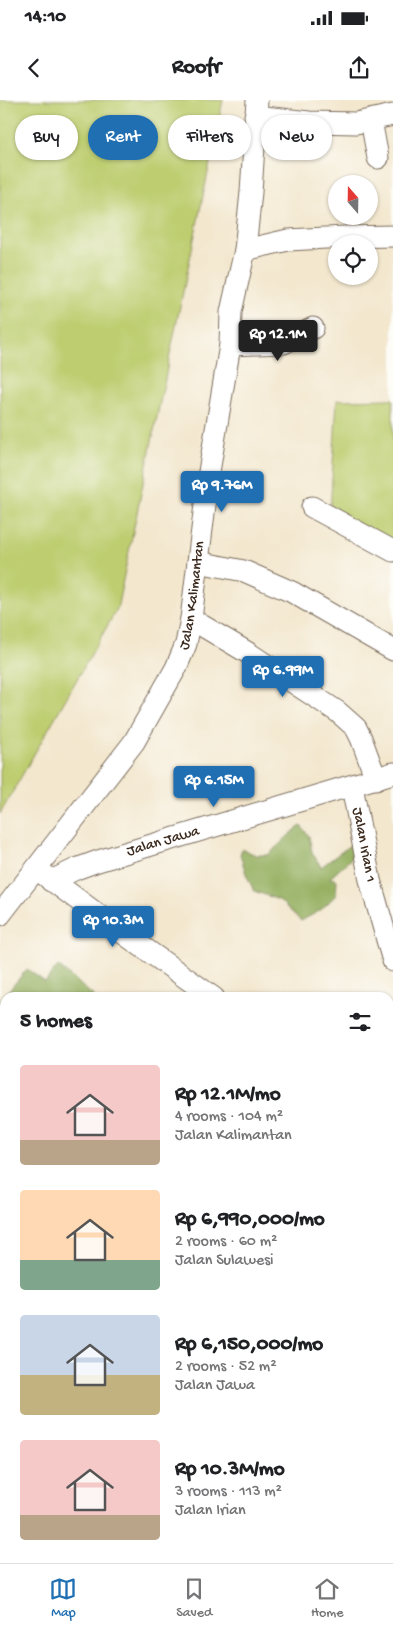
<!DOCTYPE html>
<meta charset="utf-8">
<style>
:root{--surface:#fff;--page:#f2f2f2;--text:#202124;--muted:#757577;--line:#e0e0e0;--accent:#1f6fb2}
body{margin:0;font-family:"Gochi Hand",sans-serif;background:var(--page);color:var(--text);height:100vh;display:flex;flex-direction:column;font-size:19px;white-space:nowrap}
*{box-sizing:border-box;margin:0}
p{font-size:16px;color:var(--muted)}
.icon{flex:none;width:28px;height:28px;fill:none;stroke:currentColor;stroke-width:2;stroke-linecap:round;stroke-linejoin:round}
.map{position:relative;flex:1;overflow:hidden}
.drawer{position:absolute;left:0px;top:892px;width:394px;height:571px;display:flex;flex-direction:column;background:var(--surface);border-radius:15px 15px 0 0;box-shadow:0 1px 4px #0004}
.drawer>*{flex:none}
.hud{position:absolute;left:15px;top:15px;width:364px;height:45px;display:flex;gap:10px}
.needle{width:32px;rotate:340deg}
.buttons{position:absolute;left:328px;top:75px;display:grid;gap:10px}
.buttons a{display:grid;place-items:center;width:50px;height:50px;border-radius:50%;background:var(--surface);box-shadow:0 1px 4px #0004;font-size:25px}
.price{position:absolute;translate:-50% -42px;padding:0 11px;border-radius:5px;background:var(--accent);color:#fff;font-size:16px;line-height:32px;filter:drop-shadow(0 1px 2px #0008)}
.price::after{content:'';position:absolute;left:50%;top:30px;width:15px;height:11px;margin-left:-8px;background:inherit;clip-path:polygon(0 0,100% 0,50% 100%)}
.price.active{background:#222;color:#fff}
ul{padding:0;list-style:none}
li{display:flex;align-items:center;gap:15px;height:125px;padding:0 20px}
li span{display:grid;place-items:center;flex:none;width:140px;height:100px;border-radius:5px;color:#555}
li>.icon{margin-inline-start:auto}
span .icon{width:60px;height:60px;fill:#fffc;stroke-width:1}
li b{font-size:21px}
h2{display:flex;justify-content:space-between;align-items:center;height:60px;padding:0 20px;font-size:21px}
.pill{padding:0 18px;border-radius:22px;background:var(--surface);box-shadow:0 1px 4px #0004;font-size:18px;line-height:45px}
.pill.active{background:var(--accent);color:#fff}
.status{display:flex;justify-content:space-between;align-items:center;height:35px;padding:0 25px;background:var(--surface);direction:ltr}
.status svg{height:14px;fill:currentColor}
header{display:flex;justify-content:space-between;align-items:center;height:65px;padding:0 20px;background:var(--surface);font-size:22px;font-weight:700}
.menu{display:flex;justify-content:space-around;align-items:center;height:70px;border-top:1px solid var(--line);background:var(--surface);font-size:14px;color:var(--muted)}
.menu a{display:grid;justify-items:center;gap:2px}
.menu .active{color:var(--accent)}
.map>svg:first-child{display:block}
.built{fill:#ead8ba}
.green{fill:#bdcd70;stroke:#7c7c47}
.forest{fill:#96b062;stroke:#686d40}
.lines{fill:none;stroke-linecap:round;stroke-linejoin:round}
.minor-casing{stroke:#7b6c5c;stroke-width:23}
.major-casing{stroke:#7b6c5c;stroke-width:29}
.minor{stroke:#fff;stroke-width:21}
.major{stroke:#f8bf6c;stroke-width:28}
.labels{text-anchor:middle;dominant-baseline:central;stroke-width:4;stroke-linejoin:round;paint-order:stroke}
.street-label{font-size:15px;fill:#3b2a1e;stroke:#fdfcf7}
</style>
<div class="status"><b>14:10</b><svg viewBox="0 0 49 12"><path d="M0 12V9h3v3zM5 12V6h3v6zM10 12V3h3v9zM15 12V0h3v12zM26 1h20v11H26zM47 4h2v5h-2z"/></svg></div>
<header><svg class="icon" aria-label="back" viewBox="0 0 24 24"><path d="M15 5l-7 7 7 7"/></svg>Roofr<svg class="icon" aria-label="share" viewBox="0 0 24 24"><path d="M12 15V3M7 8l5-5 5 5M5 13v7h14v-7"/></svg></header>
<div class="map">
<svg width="393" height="1463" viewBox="0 0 393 1463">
<rect width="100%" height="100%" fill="#fdfcf7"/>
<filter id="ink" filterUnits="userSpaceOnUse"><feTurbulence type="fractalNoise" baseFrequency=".02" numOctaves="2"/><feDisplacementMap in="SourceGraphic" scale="10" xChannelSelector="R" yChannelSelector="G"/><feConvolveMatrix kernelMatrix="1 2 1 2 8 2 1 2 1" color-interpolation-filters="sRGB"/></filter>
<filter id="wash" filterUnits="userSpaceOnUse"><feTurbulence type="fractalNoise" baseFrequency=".0096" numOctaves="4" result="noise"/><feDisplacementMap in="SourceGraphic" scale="20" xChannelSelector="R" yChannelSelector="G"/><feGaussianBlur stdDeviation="1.12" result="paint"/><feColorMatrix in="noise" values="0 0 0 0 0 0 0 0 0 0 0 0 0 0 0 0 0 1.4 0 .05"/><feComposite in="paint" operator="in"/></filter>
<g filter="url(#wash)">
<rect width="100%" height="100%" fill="#f3e7ce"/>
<g class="built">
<polygon points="5,1288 5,1405 0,1406 0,1290"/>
<polygon points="393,1409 393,1463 388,1463 389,1410"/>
</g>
<g class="green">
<polygon points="0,0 223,0 117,509 0,714"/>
<polygon points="393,299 393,450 330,411 337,300"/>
</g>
<g class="forest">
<path d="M 301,726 L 309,736 L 312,752 L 321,767 L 356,741 L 358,752 L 330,778 L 337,780 L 336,795 L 321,810 L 301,821 L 279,800 L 254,791 L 246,774 L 240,754 L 242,749 L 256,755 L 268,755 C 279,746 288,734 301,726 Z"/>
<polygon points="58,866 95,897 5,898 5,978 0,973 0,901 27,869 45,882"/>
</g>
</g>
<g filter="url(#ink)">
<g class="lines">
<g class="minor-casing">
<g id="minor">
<polyline points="255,16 309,22 356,23 393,15"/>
<polyline points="371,20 378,58"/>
<polyline points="245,150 288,140 345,137 393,136"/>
<polyline points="230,245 284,243 313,228"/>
<polyline points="312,407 393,451"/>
<polyline points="198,462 244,471 292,492 393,550"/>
<polyline points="191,519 250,554 338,612 356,628 361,638 376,679"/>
<path id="s1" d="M 352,686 L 370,780 L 393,861"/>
<polyline points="42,773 113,826 214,898"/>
<path id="s2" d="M 51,781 L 76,769 L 98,761 L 393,673"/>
<path id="s3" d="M 0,815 L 134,642 L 176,568 L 186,544 L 191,519 L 209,372 L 230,245 L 231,212 L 245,150 L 251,92 L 257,0"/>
<polyline points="389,961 393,955"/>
<polyline points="389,1032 393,1037"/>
<polyline points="389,1131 393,1145"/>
<polyline points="389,1376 393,1371"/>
<polyline points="145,1459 146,1463"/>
<polyline points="380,1459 381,1463"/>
</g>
</g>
<g class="major-casing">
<g id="major">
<polyline points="389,1062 393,1061"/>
<polyline points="389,1085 393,1083"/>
<polyline points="0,1177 5,1175"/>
<polyline points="0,1199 5,1197"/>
</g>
</g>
<use href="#minor" class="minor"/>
<use href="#major" class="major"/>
</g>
</g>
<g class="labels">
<g class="street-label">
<text stroke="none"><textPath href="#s3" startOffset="379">Jalan Kalimantan</textPath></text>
<text stroke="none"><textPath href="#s2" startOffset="119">Jalan Jawa</textPath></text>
<text stroke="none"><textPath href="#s1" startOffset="60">Jalan Irian 1</textPath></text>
</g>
</g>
</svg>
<div class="buttons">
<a><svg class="needle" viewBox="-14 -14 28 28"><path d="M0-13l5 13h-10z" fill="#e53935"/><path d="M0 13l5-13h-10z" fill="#757577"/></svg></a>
<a><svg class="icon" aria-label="locate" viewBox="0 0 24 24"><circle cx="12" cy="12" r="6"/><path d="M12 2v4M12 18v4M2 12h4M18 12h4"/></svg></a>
</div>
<b class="price active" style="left:278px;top:262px">Rp 12.1M</b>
<b class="price" style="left:222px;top:413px">Rp 9.76M</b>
<b class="price" style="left:283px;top:598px">Rp 6.99M</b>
<b class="price" style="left:214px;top:708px">Rp 6.15M</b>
<b class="price" style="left:113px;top:848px">Rp 10.3M</b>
<div class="hud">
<a class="pill">Buy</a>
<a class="pill active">Rent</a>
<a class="pill">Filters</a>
<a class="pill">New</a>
</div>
<section class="drawer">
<h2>5 homes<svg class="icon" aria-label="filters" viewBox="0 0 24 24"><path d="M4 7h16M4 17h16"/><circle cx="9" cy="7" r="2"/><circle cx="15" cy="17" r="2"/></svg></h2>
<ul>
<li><span style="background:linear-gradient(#f6c9c9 75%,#b9a48a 0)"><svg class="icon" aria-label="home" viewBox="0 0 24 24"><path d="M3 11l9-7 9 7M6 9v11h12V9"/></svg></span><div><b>Rp 12.1M/mo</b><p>4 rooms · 104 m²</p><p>Jalan Kalimantan</p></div></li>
<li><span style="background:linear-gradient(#ffd9b3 70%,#7fa58c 0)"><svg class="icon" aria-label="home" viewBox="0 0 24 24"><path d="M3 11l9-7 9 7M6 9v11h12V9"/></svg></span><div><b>Rp 6,990,000/mo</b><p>2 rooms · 60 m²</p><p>Jalan Sulawesi</p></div></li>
<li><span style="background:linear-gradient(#c9d6e8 60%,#c2b280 0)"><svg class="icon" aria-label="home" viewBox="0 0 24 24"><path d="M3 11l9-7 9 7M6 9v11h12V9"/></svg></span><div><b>Rp 6,150,000/mo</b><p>2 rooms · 52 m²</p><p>Jalan Jawa</p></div></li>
<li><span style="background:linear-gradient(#f6c9c9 75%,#b9a48a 0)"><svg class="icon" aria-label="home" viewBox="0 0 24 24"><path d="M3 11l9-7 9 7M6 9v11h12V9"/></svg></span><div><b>Rp 10.3M/mo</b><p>3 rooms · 113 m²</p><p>Jalan Irian</p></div></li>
</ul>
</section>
</div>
<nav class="menu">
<a class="active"><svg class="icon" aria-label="map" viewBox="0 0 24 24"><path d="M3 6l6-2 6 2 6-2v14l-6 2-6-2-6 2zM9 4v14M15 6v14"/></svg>Map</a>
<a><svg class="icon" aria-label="saved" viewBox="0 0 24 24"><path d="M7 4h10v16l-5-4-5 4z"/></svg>Saved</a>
<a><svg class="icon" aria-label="home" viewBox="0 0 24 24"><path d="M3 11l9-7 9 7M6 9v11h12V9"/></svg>Home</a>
</nav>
